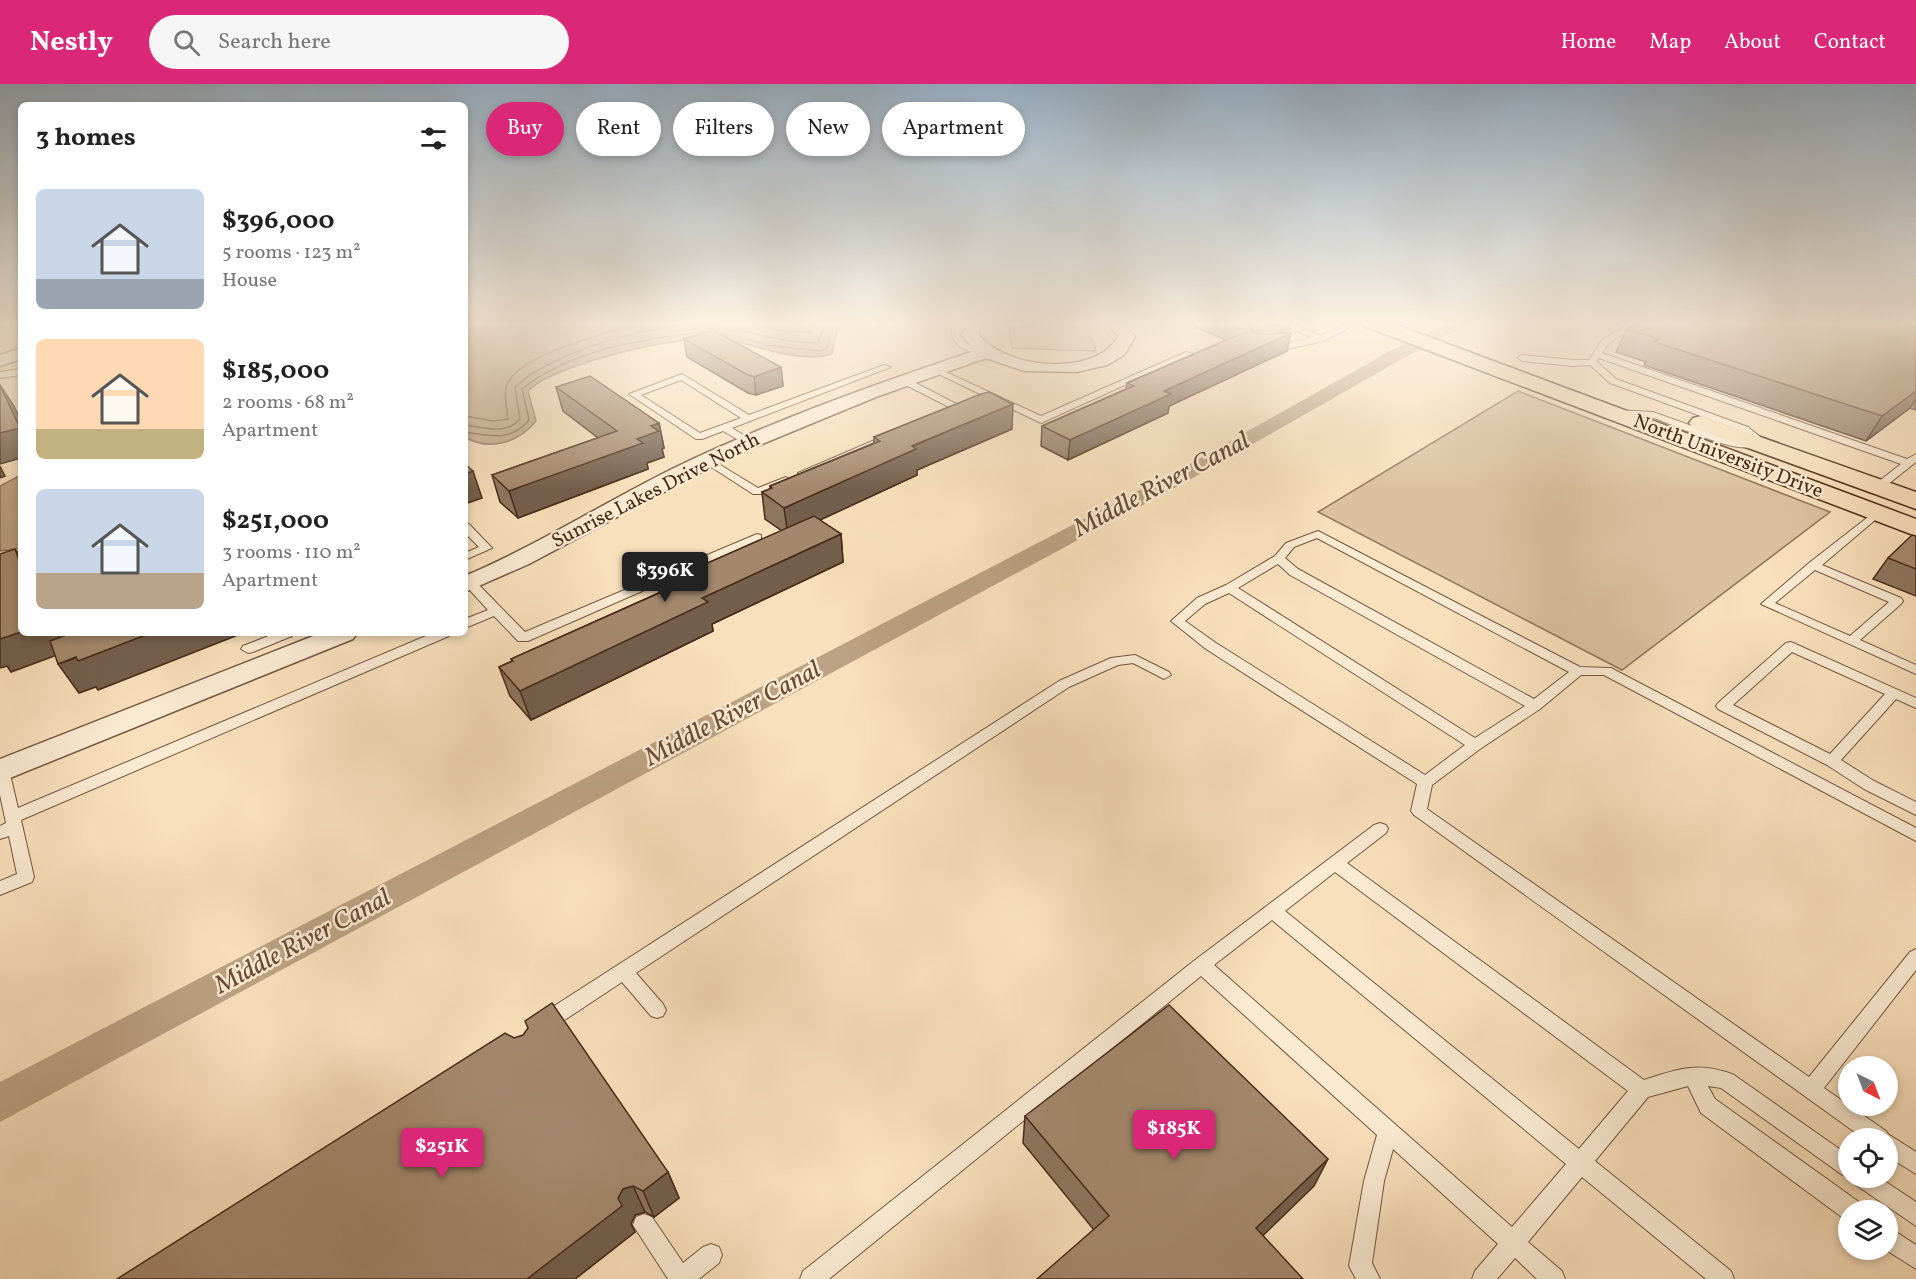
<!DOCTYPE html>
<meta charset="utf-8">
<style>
:root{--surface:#fff;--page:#f6f6f6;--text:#222;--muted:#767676;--accent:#db2777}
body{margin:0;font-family:Vollkorn,serif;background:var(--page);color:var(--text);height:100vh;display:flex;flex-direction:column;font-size:22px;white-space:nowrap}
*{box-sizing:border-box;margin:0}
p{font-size:20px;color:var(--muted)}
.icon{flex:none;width:33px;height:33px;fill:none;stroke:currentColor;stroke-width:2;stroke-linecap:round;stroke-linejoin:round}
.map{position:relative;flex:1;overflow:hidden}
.sheet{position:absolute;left:18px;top:18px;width:450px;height:534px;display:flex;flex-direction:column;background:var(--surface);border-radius:9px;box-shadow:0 3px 9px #0003}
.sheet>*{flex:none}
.guide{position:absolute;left:486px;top:18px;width:570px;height:54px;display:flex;gap:12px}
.needle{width:39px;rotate:138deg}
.fabs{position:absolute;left:1838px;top:972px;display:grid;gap:12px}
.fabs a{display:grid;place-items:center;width:60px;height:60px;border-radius:50%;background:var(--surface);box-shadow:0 3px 9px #0003;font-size:30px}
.price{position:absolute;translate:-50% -51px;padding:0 14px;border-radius:6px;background:var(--accent);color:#fff;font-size:20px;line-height:39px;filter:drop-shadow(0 2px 3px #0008)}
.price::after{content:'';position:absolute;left:50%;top:36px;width:18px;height:14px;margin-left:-9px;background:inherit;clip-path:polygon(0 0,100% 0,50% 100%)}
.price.active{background:#222;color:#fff}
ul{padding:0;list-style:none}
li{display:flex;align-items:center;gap:18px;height:150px;padding:0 18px}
li span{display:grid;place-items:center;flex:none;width:168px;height:120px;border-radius:9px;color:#555}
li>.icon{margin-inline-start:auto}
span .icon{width:72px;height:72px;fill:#fffc;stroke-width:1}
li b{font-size:26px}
h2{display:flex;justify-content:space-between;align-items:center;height:72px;padding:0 18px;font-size:26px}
.pill{padding:0 21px;border-radius:27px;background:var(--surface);box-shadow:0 3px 9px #0003;font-size:21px;line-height:54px}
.pill.active{background:var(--accent);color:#fff}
header{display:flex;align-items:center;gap:36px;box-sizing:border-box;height:84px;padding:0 30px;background:var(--accent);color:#fff}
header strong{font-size:28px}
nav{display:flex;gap:33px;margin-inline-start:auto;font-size:21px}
.search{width:420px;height:54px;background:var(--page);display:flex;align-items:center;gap:15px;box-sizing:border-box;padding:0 21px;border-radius:33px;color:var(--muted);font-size:22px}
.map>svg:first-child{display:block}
.green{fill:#dbc1a0;stroke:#91755c;stroke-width:1.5}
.water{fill:#bca284;stroke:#8d7258;stroke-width:1.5}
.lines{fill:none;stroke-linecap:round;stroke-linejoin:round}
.shore{stroke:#82664e;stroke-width:1.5}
.canal{fill:#bca284;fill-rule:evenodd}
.service-casing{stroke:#745740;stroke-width:2}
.minor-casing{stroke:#745740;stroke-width:3}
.primary-casing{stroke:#472917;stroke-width:3}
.service{fill:#fbebd3;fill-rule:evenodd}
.minor{fill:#fbebd3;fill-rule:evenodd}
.primary{fill:#f9e0bc;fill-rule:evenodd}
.wall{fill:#8d755e;stroke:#472917;stroke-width:1.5}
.shaded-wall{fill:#735f4c;stroke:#472917;stroke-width:1.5}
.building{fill:#a4886d;stroke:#472917;stroke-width:1.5}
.labels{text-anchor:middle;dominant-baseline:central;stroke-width:5;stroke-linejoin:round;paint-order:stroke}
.far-street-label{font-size:20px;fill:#472917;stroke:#fbebd3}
.water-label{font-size:26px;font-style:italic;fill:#6a4d38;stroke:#fbebd3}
</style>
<header>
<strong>Nestly</strong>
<div class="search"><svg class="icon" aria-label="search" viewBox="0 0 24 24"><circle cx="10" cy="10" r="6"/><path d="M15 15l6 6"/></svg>Search here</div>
<nav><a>Home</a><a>Map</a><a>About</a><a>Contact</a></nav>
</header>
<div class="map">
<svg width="1916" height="1195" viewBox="0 0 1916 1195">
<rect width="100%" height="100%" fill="#f9e0bc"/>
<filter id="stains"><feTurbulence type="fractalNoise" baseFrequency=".00333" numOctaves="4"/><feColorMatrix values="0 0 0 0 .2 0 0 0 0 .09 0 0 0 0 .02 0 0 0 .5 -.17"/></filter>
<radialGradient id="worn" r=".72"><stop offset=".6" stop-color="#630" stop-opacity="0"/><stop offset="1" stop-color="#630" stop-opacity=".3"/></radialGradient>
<g class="green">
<polygon points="1008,238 1088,238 1096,267 1012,264"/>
<polygon points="1518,307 1830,428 1622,586 1318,428"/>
</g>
<g class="water">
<path d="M 465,238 L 839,238 L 832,270 C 797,280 758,261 724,255 C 684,249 554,280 528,307 L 536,337 C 519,358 490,368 465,353 Z"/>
<polygon points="21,391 21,464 0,467 0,402"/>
</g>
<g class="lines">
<g class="shore">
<polyline points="745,238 770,245 811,249 816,238"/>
<polyline points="722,249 767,261 821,267 827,264 833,238"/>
<path d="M 465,332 L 493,337 L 508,335 C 507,326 504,312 506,303 C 513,271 621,244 650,238"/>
<path d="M 465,341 C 485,343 505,352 520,335 L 515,304 C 547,268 665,236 713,240 C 730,242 747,248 763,252 C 781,256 799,258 818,259 L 826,238"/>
<path d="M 465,348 C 490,352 511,358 529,336 L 522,305 C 570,266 643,255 703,248"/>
</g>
<polygon class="canal" points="1451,238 1472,238 1402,275 1202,389 0,1038 0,998 1188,381 1390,267"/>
<g class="service-casing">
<g id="service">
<path d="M 954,238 L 962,238 L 959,249 C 963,262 971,261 982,263 L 982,267 C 967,269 956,265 951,249 Z"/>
<polygon points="1276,238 1287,238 1321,252 1349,238 1359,238 1324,257 1272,268 1268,265 1269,263 1312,254"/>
<polygon points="1632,238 1641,238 1608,260 1602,269 1907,375 1916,370 1916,378 1882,405 1874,405 1874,401 1901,380 1599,274 1596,277 1616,295 1748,343 1769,360 1764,363 1760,362 1742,347 1610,299 1590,281 1573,282 1522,277 1518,274 1522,271 1573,276 1589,276 1602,256"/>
<polygon points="1186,268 1193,270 1041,339 930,286 937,284 1041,332"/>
<path d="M 884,281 L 891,283 L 732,344 L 753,357 L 754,359 L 749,362 L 723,347 L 702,355 L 696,355 L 629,310 L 682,290 L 749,331 ZM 681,296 L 741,334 L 700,349 L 641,311 Z"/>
<polygon points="21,285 21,291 0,294 0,288"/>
<polygon points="902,295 908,295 964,324 950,331 944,331 944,327 951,324 902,299"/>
<path d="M 1617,326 L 1653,328 L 1728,355 L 1751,358 L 1756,361 C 1740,373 1671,339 1651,333 C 1639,330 1626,333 1614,331 L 1614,327 Z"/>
<polygon points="891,349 896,352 894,354 807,391 799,391 798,389"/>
<polygon points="709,374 758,404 786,393 791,396 761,410 753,410 705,379 704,377"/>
<path d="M 1877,426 L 1881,427 L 1881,431 L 1822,481 L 1901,514 L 1903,517 L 1901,520 L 1860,556 L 1916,581 L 1916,590 L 1761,520 L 1809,479 ZM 1815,486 L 1889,518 L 1850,552 L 1775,519 Z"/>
<polygon points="465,439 469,440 492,464 465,476 465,469 479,463 465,449"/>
<path d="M 1318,447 L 1580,583 L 1611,584 L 1916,744 L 1916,757 L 1604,591 L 1581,591 L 1540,625 L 1480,665 L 1432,701 L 1427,725 L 1809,993 L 1910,868 L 1916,865 L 1916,886 L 1824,1004 L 1886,1047 L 1888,1050 L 1916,1068 L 1916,1090 L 1887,1072 L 1887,1054 L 1863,1054 L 1414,731 L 1411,727 L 1417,700 L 1206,565 L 1171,537 L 1197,514 L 1226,501 L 1275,472 L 1286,459 ZM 1317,454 L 1569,588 L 1534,615 L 1298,485 L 1285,474 L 1294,463 ZM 1278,480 L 1290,491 L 1525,622 L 1475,654 L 1238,504 ZM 1229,509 L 1465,661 L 1425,691 L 1216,559 L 1185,537 L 1205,520 Z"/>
<polygon points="757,450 761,451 761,455 528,557 518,557 494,532 465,544 465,535 488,526 466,502 466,496 474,496 525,548"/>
<polygon points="276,549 293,549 292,552 253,568 248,569 241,565 243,562"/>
<polygon points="433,549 450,549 449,552 21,736 34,793 32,798 0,811 0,797 17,790 9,752 0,755 0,742 6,739 0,711 0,681 7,682 9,686 18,724"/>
<path d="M 1791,558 L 1916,614 L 1916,624 L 1896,615 L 1841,676 L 1874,697 L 1916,718 L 1916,731 L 1864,705 L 1827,681 L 1718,625 L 1716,622 L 1718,619 L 1786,559 ZM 1792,568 L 1885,610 L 1830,670 L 1733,621 Z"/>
<polygon points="1135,571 1169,588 1171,591 1164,595 1133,579 1118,581 1069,603 636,889 663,920 666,926 663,932 657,934 651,932 622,898 551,945 544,947 537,945 535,939 537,933 1059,597 1111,574"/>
<path d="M 1380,739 L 1386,741 L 1388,745 L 1386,749 L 1347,779 L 1644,996 C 1677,985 1700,977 1734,991 L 1848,1071 L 1848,1093 L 1841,1090 L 1721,1004 L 1708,1002 L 1715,1015 L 1859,1118 L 1861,1126 L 1848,1126 L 1848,1135 L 1843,1134 L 1701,1029 L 1688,1002 L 1648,1013 L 1595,1077 L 1731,1187 L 1734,1195 L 1706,1195 L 1582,1093 L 1528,1158 L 1562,1187 L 1565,1195 L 1537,1195 L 1515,1174 L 1497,1195 L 1472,1195 L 1475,1187 L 1498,1160 L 1393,1065 L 1384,1097 L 1372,1179 L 1380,1195 L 1356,1195 L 1349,1182 L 1364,1097 L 1377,1051 L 1201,892 L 829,1195 L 800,1195 L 803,1187 L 1195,876 L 1374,741 ZM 1335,788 L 1628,1007 L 1579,1065 L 1285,827 ZM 1272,836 L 1566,1080 L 1512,1143 L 1214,881 Z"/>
<polygon points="1853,1094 1880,1094 1916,1118 1916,1142 1856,1101"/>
<polygon points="644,1130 652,1133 683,1179 703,1163 711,1160 719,1163 722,1171 719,1179 699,1195 668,1195 633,1141 636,1133"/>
<polygon points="1887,1142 1916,1161 1916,1185 1886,1166"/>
</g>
</g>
<g class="minor-casing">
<g id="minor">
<path d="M 970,238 L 986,238 L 978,250 C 1005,285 1094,294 1118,253 L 1107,238 L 1123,238 L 1135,253 L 1124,271 L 1107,281 L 1077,288 L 1024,287 L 986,274 L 876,313 L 726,375 L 529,480 L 465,508 L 465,492 C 538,461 605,418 676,383 C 772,337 873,301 974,267 L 962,250 Z"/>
<polygon points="21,264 21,275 0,282 0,271"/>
<polygon points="321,549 357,549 353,555 0,698 0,675"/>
</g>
</g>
<g class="primary-casing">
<g id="primary">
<polygon points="1361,238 1389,238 1916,435 1916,452 1364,242"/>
<polygon points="1701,332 1916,408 1916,425 1693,344 1689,339 1693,334"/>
</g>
</g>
<use href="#service" class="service"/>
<use href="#minor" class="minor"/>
<use href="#primary" class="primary"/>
</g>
<g class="wall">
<polygon points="1194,238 1284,238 1290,240 1288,250 1291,249 1287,267 1169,322 1168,329 1068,376 1041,362 1042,342 1126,305 1127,299 1226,256 1194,242"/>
<polygon points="1916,238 1916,326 1910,324 1866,357 1644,281 1646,278 1616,268 1626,245"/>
<polygon points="684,255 781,283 783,302 756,311 748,309 687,273"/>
<polygon points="556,303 659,339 664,364 662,365 664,373 647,379 648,385 518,434 500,418 492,391 598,354 563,327"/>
<polygon points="1012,345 917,386 917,391 819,436 841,450 843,478 712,540 713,547 531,636 510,612 499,583 512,577 511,575 661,508 660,500 782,447 765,435 762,408 770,405 770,402 874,359 874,353"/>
<polygon points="1916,452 1916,512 1873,495 1888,474"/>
<polygon points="1025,1032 1314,1102 1094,1146 1023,1059"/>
<polygon points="668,1088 679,1114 654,1133 645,1128 635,1131 631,1140 635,1148 575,1195 117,1195"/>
</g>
<g class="shaded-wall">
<polygon points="1255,239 1251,257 1250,241"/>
<polygon points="1290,240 1287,251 1291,249 1287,267 1169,322 1168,329 1068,376 1070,356 1164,307 1278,255 1281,242"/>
<polygon points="781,283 783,302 756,311 754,293"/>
<polygon points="0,301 14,322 21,337 21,374 0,380"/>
<polygon points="1916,307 1916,315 1910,324 1866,357 1882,332"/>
<polygon points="1013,320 1012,345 917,386 917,391 788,451 784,424 912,362"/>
<polygon points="659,339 664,364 662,365 664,373 647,379 648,385 518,434 509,407 637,355 651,342"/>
<polygon points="0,382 5,392 0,394"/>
<polygon points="473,387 482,414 465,420 465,390"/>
<polygon points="841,450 843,478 712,540 713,547 531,636 520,607 702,514"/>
<polygon points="15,465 21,473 21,482"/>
<polygon points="21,548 21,549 58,549 65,568 11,588 7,582 1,584 0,583 0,555"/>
<polygon points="151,549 243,549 98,606 96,603 79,609 58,580"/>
<polygon points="1328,1075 1314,1102 1244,1170 1256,1144"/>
<polygon points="668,1088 679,1114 654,1133 643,1107"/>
<polygon points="633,1102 645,1128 635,1131 631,1140 635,1148 575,1195 527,1195 618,1114 623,1105"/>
</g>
<g class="building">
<polygon points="1227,238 1284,238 1290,240 1281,242 1255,239 1250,241 1251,248 1265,250 1291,249 1164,307 1171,310 1070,356 1042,342 1134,302 1127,299 1248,247"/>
<polygon points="1639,238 1916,238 1916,307 1882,332 1655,258 1659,255 1626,245"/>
<polygon points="713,246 781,283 754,293 746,290 684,255"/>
<polygon points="590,292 659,339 651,342 659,347 637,355 643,359 509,407 492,391 617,347 556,303"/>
<polygon points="0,301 20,344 0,349"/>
<polygon points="989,308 1013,320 912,362 916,365 784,424 762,408 772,404 770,402 880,357 874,353 981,310"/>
<polygon points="465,380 473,387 465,390"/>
<polygon points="814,432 841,450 702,514 708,518 520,607 499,583 513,577 511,575 666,506 660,500"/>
<polygon points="1912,451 1916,452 1916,485 1888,474"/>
<polygon points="15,465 21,482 21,548 0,555 0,470"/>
<polygon points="72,549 151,549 78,577 76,573 58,580 50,557"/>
<polygon points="552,919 668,1088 643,1107 633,1102 623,1105 618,1114 622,1122 527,1195 117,1195 505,949 514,954 523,951 528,944 525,937"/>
<polygon points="1169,921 1328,1075 1256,1144 1303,1195 1037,1195 1109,1132 1025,1032"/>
</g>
<linearGradient id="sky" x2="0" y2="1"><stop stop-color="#96adc0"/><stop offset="0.59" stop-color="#fcf1e1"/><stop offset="1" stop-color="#fcf1e1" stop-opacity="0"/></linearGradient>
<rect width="1916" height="405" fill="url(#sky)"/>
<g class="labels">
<g class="far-street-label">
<text transform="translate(1728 373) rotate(21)">North University Drive</text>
<text transform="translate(656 407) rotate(-27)">Sunrise Lakes Drive North</text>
</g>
<g class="water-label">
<text transform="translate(1162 401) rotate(-28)">Middle River Canal</text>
<text transform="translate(733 630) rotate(-28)">Middle River Canal</text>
<text transform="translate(303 858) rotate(-28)">Middle River Canal</text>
</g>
</g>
<rect width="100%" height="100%" filter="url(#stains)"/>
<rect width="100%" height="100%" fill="url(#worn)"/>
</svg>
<div class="fabs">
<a><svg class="needle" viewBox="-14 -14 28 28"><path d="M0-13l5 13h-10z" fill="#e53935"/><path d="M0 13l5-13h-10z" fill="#767676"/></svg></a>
<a><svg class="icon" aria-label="locate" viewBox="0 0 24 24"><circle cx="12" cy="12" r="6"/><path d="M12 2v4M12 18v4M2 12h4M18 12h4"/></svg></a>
<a><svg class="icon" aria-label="layers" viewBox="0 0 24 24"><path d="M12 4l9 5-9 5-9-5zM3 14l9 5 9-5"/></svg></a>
</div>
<b class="price active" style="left:665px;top:519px">$396K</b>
<b class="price" style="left:1174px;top:1077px">$185K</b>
<b class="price" style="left:442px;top:1095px">$251K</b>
<div class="guide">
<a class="pill active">Buy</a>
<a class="pill">Rent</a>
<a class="pill">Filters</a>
<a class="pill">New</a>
<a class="pill">Apartment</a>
</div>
<section class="sheet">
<h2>3 homes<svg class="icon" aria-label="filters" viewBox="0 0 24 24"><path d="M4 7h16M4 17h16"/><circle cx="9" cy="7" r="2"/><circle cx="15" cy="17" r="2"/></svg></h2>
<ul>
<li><span style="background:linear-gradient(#c9d6e8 75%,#9aa5b1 0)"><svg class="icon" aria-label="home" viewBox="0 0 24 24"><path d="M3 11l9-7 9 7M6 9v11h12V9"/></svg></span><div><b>$396,000</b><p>5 rooms · 123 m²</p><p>House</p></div></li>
<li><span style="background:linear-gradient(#ffd9b3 75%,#c2b280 0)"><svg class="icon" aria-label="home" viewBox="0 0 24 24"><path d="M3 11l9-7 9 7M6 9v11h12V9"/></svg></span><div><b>$185,000</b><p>2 rooms · 68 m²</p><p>Apartment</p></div></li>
<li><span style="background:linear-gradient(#c9d6e8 70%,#b9a48a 0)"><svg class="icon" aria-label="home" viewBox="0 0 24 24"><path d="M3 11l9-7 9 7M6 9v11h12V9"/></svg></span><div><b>$251,000</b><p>3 rooms · 110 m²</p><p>Apartment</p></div></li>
</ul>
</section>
</div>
